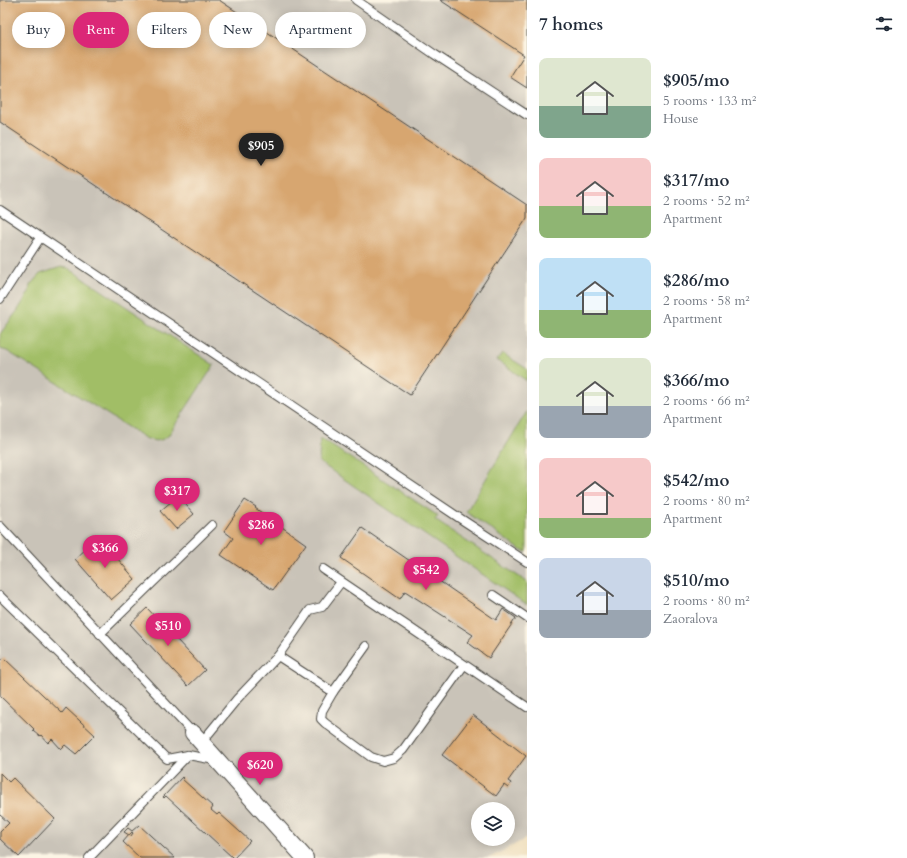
<!DOCTYPE html>
<meta charset="utf-8">
<style>
:root{--surface:#fff;--page:#f2f2f3;--text:#1f2937;--muted:#747a83;--accent:#db2777}
body{margin:0;font-family:Cardo,serif;background:var(--page);color:var(--text);height:100vh;display:flex;flex-direction:column;font-size:15px;white-space:nowrap}
*{box-sizing:border-box;margin:0}
p{font-size:13px;color:var(--muted)}
.icon{flex:none;width:22px;height:22px;fill:none;stroke:currentColor;stroke-width:2;stroke-linecap:round;stroke-linejoin:round}
.map{position:relative;flex:1;overflow:hidden}
.drawer{display:flex;flex-direction:column;background:var(--surface);width:380px}
.drawer>*{flex:none}
.banner{position:absolute;left:12px;top:12px;width:380px;height:36px;display:flex;gap:8px}
.controls{position:absolute;left:471px;top:802px;display:grid;gap:8px}
.controls a{display:grid;place-items:center;width:44px;height:44px;border-radius:50%;background:var(--surface);box-shadow:0 2px 10px #0003;font-size:20px}
.price{position:absolute;translate:-50% -34px;padding:0 9px;border-radius:14px;background:var(--accent);color:#fff;font-size:13px;line-height:26px;filter:drop-shadow(0 1px 2px #0008)}
.price::after{content:'';position:absolute;left:50%;top:24px;width:12px;height:9px;margin-left:-6px;background:inherit;clip-path:polygon(0 0,100% 0,50% 100%)}
.price.active{background:#222;color:#fff}
ul{padding:0;list-style:none}
li{display:flex;align-items:center;gap:12px;height:100px;padding:0 12px}
li span{display:grid;place-items:center;flex:none;width:112px;height:80px;border-radius:8px;color:#555}
li>.icon{margin-inline-start:auto}
span .icon{width:48px;height:48px;fill:#fffc;stroke-width:1}
li b{font-size:17px}
h2{display:flex;justify-content:space-between;align-items:center;height:48px;padding:0 12px;font-size:17px}
.chip{padding:0 14px;border-radius:18px;background:var(--surface);box-shadow:0 2px 10px #0003;font-size:14px;line-height:36px}
.chip.active{background:var(--accent);color:#fff}
main{display:flex;flex:1;min-height:0}
.map>svg:first-child{display:block}
.industrial{fill:#c9c3b8;fill-rule:evenodd}
.green{fill:#a1be66;stroke:#667448}
.building{fill:#d7a670}
.lines{fill:none;stroke-linecap:round;stroke-linejoin:round}
.service-casing{stroke:#484640;stroke-width:10}
.minor-casing{stroke:#484640;stroke-width:18}
.service{stroke:#fff;stroke-width:8}
.minor{stroke:#fff;stroke-width:16}
</style>
<main>
<div class="map">
<svg width="527" height="858" viewBox="0 0 527 858">
<rect width="100%" height="100%" fill="#fcf5e5"/>
<filter id="ink" filterUnits="userSpaceOnUse"><feTurbulence type="fractalNoise" baseFrequency=".025" numOctaves="2"/><feDisplacementMap in="SourceGraphic" scale="8" xChannelSelector="R" yChannelSelector="G"/><feConvolveMatrix kernelMatrix="1 2 1 2 8 2 1 2 1" color-interpolation-filters="sRGB"/></filter>
<filter id="wash" filterUnits="userSpaceOnUse"><feTurbulence type="fractalNoise" baseFrequency=".012" numOctaves="4" result="noise"/><feDisplacementMap in="SourceGraphic" scale="16" xChannelSelector="R" yChannelSelector="G"/><feGaussianBlur stdDeviation="0.9" result="paint"/><feColorMatrix in="noise" values="0 0 0 0 0 0 0 0 0 0 0 0 0 0 0 0 0 1.4 0 .05"/><feComposite in="paint" operator="in"/></filter>
<g filter="url(#wash)">
<rect width="100%" height="100%" fill="#eeddba"/>
<path class="industrial" d="M 0,0 L 527,0 L 527,838 L 489,858 L 0,858 ZM 478,809 L 508,809 L 508,839 L 478,839 Z"/>
<g class="green">
<path d="M 61,267 L 68,268 L 214,365 L 168,436 C 159,442 156,442 145,438 L 7,351 L 0,349 L 0,334 L 18,310 L 29,292 L 30,285 L 40,274 Z"/>
<polygon points="502,353 527,369 527,381 497,360"/>
<polygon points="527,411 527,552 520,550 518,548 466,512"/>
<polygon points="320,438 438,516 435,520 527,582 527,605 319,462"/>
</g>
<g id="blocks">
<g class="building">
<polygon points="0,0 219,0 527,205 527,218 410,395 0,122"/>
<polygon points="440,0 527,0 527,88 510,77 524,55"/>
<polygon points="178,496 194,514 176,529 160,511"/>
<polygon points="245,500 256,507 255,508 306,544 273,590 221,555 233,538 224,531"/>
<polygon points="362,528 496,620 503,609 516,618 489,658 467,642 473,635 405,591 400,599 341,558"/>
<polygon points="99,537 135,579 111,600 75,559"/>
<polygon points="147,608 205,670 188,686 130,624"/>
<polygon points="4,658 62,713 66,708 95,735 76,754 65,745 61,749 52,739 48,743 41,735 40,736 33,730 34,729 0,696 0,661"/>
<polygon points="473,715 526,756 508,781 511,783 508,788 504,785 496,796 442,755"/>
<polygon points="0,773 9,782 13,778 55,819 19,857 0,839 0,832 9,823 0,815"/>
<polygon points="182,777 183,778 182,779 213,807 211,810 217,815 219,813 250,841 234,858 233,858 166,796 164,798 163,797"/>
<polygon points="139,825 175,858 140,858 123,842 129,835 131,836 133,833 132,832 129,835 124,832 128,828 132,831"/>
</g>
</g>
</g>
<g filter="url(#ink)">
<use href="#blocks" fill-opacity="0" stroke="#484640" stroke-width="1"/>
<g class="lines">
<g class="service-casing">
<g id="service">
<polyline points="356,0 434,54 527,115"/>
<polyline points="0,210 461,519 527,562"/>
<polyline points="0,299 40,238"/>
<polyline points="0,526 193,733"/>
<polyline points="323,569 527,707"/>
<polyline points="493,595 527,618"/>
<polyline points="0,596 167,759 188,755 215,760"/>
<polyline points="100,634 212,525"/>
<polyline points="366,646 333,692 322,711 321,719 325,723 371,757 383,761 394,758 403,750 464,665"/>
<polyline points="278,656 333,692"/>
<polyline points="201,743 237,699 278,656 310,610 322,607 341,582"/>
<polyline points="89,858 188,755"/>
</g>
</g>
<g class="minor-casing">
<polyline id="minor" points="193,733 305,858"/>
</g>
<use href="#service" class="service"/>
<use href="#minor" class="minor"/>
</g>
</g>
</svg>
<div class="controls">
<a><svg class="icon" aria-label="layers" viewBox="0 0 24 24"><path d="M12 4l9 5-9 5-9-5zM3 14l9 5 9-5"/></svg></a>
</div>
<b class="price active" style="left:261px;top:167px">$905</b>
<b class="price" style="left:177px;top:512px">$317</b>
<b class="price" style="left:261px;top:546px">$286</b>
<b class="price" style="left:105px;top:569px">$366</b>
<b class="price" style="left:426px;top:591px">$542</b>
<b class="price" style="left:168px;top:647px">$510</b>
<b class="price" style="left:260px;top:786px">$620</b>
<div class="banner">
<a class="chip">Buy</a>
<a class="chip active">Rent</a>
<a class="chip">Filters</a>
<a class="chip">New</a>
<a class="chip">Apartment</a>
</div>
</div>
<section class="drawer">
<h2>7 homes<svg class="icon" aria-label="filters" viewBox="0 0 24 24"><path d="M4 7h16M4 17h16"/><circle cx="9" cy="7" r="2"/><circle cx="15" cy="17" r="2"/></svg></h2>
<ul>
<li><span style="background:linear-gradient(#dfe7d0 60%,#7fa58c 0)"><svg class="icon" aria-label="home" viewBox="0 0 24 24"><path d="M3 11l9-7 9 7M6 9v11h12V9"/></svg></span><div><b>$905/mo</b><p>5 rooms · 133 m²</p><p>House</p></div></li>
<li><span style="background:linear-gradient(#f6c9c9 60%,#8fb573 0)"><svg class="icon" aria-label="home" viewBox="0 0 24 24"><path d="M3 11l9-7 9 7M6 9v11h12V9"/></svg></span><div><b>$317/mo</b><p>2 rooms · 52 m²</p><p>Apartment</p></div></li>
<li><span style="background:linear-gradient(#bfe0f5 65%,#8fb573 0)"><svg class="icon" aria-label="home" viewBox="0 0 24 24"><path d="M3 11l9-7 9 7M6 9v11h12V9"/></svg></span><div><b>$286/mo</b><p>2 rooms · 58 m²</p><p>Apartment</p></div></li>
<li><span style="background:linear-gradient(#dfe7d0 60%,#9aa5b1 0)"><svg class="icon" aria-label="home" viewBox="0 0 24 24"><path d="M3 11l9-7 9 7M6 9v11h12V9"/></svg></span><div><b>$366/mo</b><p>2 rooms · 66 m²</p><p>Apartment</p></div></li>
<li><span style="background:linear-gradient(#f6c9c9 75%,#8fb573 0)"><svg class="icon" aria-label="home" viewBox="0 0 24 24"><path d="M3 11l9-7 9 7M6 9v11h12V9"/></svg></span><div><b>$542/mo</b><p>2 rooms · 80 m²</p><p>Apartment</p></div></li>
<li><span style="background:linear-gradient(#c9d6e8 65%,#9aa5b1 0)"><svg class="icon" aria-label="home" viewBox="0 0 24 24"><path d="M3 11l9-7 9 7M6 9v11h12V9"/></svg></span><div><b>$510/mo</b><p>2 rooms · 80 m²</p><p>Zaoralova</p></div></li>
</ul>
</section>
</main>
